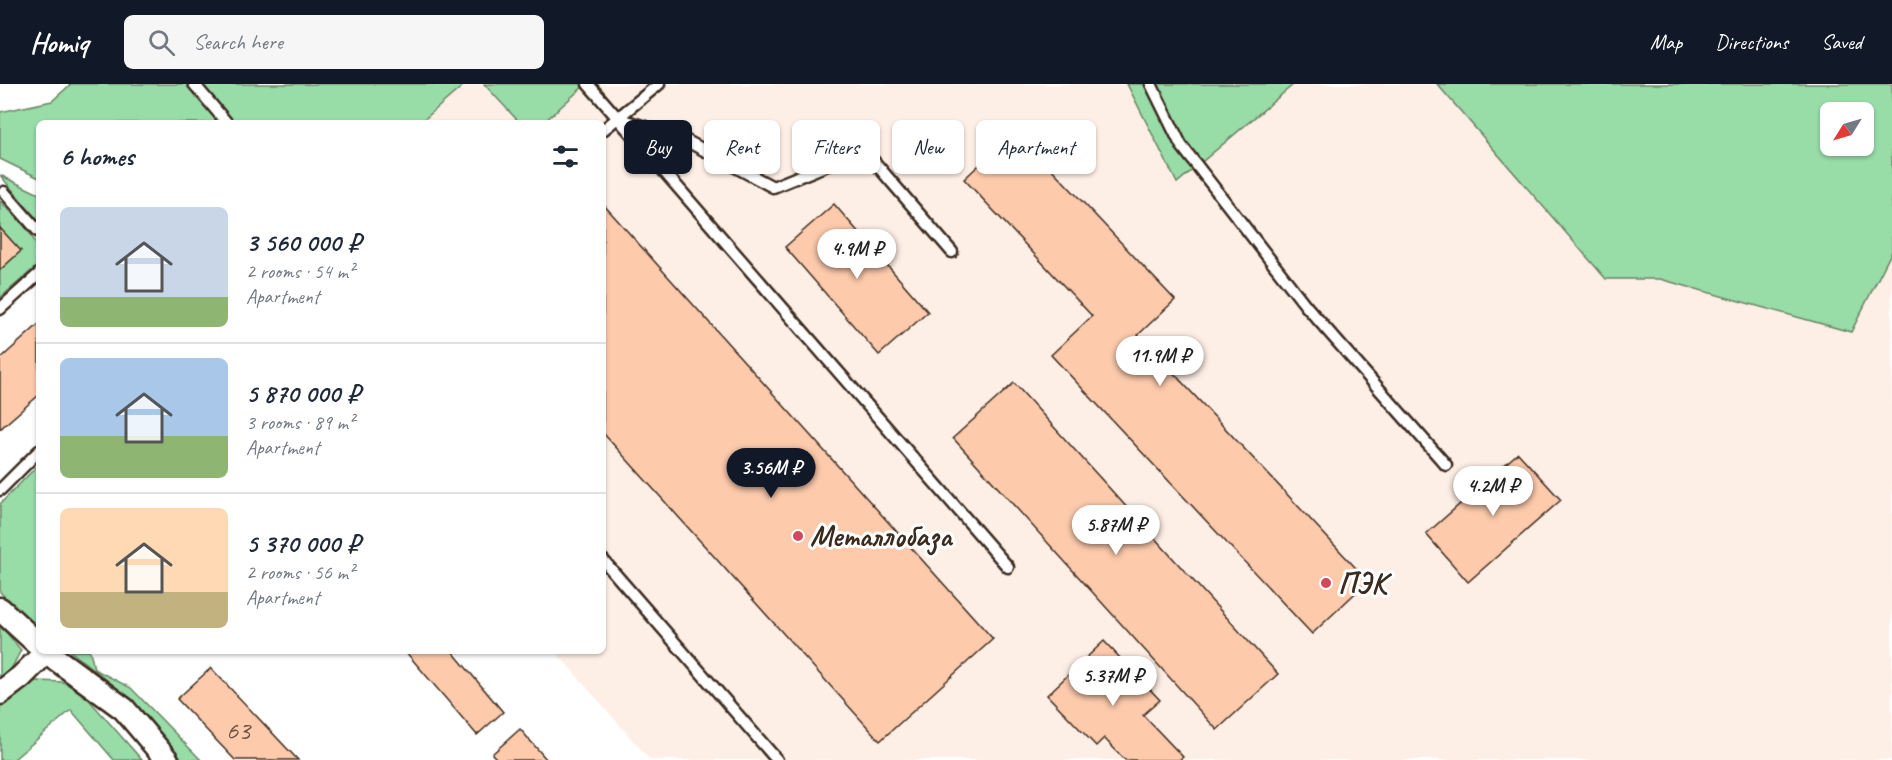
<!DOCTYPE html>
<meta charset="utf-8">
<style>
:root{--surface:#fff;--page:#f6f6f7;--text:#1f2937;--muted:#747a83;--line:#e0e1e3;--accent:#111827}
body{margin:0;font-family:Caveat,sans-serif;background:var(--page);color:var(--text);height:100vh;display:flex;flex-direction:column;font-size:22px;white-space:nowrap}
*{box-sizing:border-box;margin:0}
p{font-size:20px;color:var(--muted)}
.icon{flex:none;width:33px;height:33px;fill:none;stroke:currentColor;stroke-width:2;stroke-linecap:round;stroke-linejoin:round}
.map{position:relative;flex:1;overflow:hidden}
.details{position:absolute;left:36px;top:36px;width:570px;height:534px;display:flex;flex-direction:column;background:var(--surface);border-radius:9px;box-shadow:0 2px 4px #0004}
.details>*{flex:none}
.top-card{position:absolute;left:624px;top:36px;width:570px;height:54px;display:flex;gap:12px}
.needle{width:39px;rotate:233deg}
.controls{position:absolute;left:1820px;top:18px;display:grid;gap:12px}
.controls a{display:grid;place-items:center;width:54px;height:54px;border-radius:9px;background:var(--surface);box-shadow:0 2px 4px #0004;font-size:30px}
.price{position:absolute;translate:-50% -51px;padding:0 14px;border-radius:21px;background:#fff;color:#222;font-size:20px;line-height:39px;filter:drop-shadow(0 2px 3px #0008)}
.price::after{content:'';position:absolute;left:50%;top:36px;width:18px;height:14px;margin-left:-9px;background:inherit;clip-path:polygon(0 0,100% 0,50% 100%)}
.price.current{background:var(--accent);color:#fff}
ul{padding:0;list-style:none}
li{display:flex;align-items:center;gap:18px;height:150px;padding:0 24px}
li+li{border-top:2px solid var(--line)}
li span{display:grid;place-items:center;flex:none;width:168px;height:120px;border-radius:9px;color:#555}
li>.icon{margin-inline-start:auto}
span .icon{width:72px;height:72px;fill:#fffc;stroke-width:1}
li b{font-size:26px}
h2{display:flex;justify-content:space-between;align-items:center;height:72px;padding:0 24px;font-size:26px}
.tag{padding:0 21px;border-radius:9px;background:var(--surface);box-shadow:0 2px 4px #0004;font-size:21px;line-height:54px}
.tag.current{background:var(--accent);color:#fff}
header{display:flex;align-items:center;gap:36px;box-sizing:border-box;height:84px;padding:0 30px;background:var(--accent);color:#fff}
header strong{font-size:28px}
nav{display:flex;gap:33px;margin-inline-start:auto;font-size:21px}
.search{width:420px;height:54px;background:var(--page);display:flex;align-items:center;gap:15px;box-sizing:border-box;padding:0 21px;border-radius:9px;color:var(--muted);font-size:22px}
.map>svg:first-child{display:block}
.built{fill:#feefe6}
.green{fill:#98dca8;stroke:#6a8363;stroke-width:1.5;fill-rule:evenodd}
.building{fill:#fdcaac;stroke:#3b2a1e;stroke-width:1.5}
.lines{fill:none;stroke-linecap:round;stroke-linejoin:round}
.service-casing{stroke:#3b2a1e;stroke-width:15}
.minor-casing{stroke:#3b2a1e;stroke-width:27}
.service{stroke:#fff;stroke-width:10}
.minor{stroke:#fff;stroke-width:22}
.poi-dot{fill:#d1495b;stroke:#fff;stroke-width:2}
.labels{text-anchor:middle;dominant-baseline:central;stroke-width:6;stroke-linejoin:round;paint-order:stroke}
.number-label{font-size:27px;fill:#6c5242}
.poi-label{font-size:30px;font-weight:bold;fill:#3b2a1e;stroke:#fff;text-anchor:start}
</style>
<header>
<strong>Homiq</strong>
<div class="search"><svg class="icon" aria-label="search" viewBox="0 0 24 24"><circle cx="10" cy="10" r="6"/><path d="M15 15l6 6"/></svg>Search here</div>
<nav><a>Map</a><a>Directions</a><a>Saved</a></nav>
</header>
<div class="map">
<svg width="1892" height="676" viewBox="0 0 1892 676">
<rect width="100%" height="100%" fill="#fff"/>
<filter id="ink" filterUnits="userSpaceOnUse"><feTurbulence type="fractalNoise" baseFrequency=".0167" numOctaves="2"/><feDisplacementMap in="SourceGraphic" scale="12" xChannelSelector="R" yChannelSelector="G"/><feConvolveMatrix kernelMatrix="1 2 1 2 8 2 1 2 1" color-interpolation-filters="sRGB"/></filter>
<g filter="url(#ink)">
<g class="built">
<polygon points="465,0 484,0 520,39 420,39"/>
<polygon points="586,0 1127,0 1177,99 1294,0 1437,0 1607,195 1660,195 1851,248 1892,167 1892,676 650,676 555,567 603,567 603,39 543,39"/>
</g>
<g class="green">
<polygon points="71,0 465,0 420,39 39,39 39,94 0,75 0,28 52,17"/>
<polygon points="484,0 586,0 543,39 520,39"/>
<polygon points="1127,0 1294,0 1177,99"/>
<path d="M 1437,0 L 1892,0 L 1892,167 L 1851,248 L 1660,195 L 1606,195 ZM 1830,28 L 1863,28 L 1863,62 L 1830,62 Z"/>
<polygon points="0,91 39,110 39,138"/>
<path d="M 0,117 C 18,136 42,153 38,181 L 0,214 Z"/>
<polygon points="39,380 39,543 23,532 0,508 0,420"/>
<polygon points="0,541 21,566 7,593 0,598"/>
<polygon points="70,567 90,567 94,585 131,604 201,676 183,676 131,615"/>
<polygon points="36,597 63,598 84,610 142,676 114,676 71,626 13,676 0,676 0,622"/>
</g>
<g class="building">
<polygon points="1016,47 1175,216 1138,251 1368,497 1312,550 1051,271 1092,232 964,95"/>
<polygon points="603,120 993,555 880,657 603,349"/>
<polygon points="834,120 928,228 879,271 785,163"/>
<polygon points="0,144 21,167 0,186"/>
<polygon points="39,240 39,311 0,345 0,275"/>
<polygon points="1014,299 1278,590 1217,646 953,354"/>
<polygon points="1518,369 1561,416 1468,498 1426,450"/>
<polygon points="1104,557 1160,616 1143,631 1183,673 1179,676 1125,676 1104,654 1096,662 1047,611"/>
<polygon points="405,567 452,567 503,628 477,651"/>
<polygon points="211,584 298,676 235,676 177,615"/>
<polygon points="520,645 547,676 498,676 492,670"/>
</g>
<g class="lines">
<g class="service-casing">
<g id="service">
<polyline points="194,0 227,39"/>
<polyline points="588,0 1008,483"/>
<polyline points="1151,0 1181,61 1306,222 1446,381"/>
<polyline points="617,34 685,56 773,103 864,66 952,168"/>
<polyline points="603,46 659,0"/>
<polyline points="4,108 39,148"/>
<polyline points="0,225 39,190"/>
<polyline points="0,406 39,367"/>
<polyline points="603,476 777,676"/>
</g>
</g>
<g class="minor-casing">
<g id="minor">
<polyline points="0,525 39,561"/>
<polyline points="45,567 124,625 167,676"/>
<polyline points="0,609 21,593 46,568"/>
</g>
</g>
<use href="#service" class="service"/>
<use href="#minor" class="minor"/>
</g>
</g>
<g class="poi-dot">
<circle cx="798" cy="452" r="6"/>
<circle cx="1326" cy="499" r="6"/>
</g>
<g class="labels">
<g class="number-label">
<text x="238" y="646">63</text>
</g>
<g class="poi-label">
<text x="810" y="452">Металлобаза</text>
<text x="1338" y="499">ПЭК</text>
</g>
</g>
</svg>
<div class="controls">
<a><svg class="needle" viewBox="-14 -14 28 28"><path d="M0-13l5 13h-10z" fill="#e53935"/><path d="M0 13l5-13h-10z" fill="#747a83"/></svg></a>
</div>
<b class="price" style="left:857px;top:196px">4.9M ₽</b>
<b class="price" style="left:1160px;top:303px">11.9M ₽</b>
<b class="price current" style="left:771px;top:415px">3.56M ₽</b>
<b class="price" style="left:1493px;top:433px">4.2M ₽</b>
<b class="price" style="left:1116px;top:472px">5.87M ₽</b>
<b class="price" style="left:1113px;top:623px">5.37M ₽</b>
<div class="top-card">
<a class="tag current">Buy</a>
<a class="tag">Rent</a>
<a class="tag">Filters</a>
<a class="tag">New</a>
<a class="tag">Apartment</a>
</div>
<section class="details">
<h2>6 homes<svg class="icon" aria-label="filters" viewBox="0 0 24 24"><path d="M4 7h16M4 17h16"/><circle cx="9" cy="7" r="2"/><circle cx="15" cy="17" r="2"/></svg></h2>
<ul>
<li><span style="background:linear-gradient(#c9d6e8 75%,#8fb573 0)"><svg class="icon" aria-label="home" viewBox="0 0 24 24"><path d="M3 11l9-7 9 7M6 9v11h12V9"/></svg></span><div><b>3 560 000 ₽</b><p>2 rooms · 54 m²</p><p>Apartment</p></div></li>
<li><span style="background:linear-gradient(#a9c7e8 65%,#8fb573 0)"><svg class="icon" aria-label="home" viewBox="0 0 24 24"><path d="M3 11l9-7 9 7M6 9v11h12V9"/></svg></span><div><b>5 870 000 ₽</b><p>3 rooms · 89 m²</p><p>Apartment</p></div></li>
<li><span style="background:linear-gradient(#ffd9b3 70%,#c2b280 0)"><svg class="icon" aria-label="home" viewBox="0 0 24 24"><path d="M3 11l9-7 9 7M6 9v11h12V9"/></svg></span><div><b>5 370 000 ₽</b><p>2 rooms · 56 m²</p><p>Apartment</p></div></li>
</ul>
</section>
</div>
